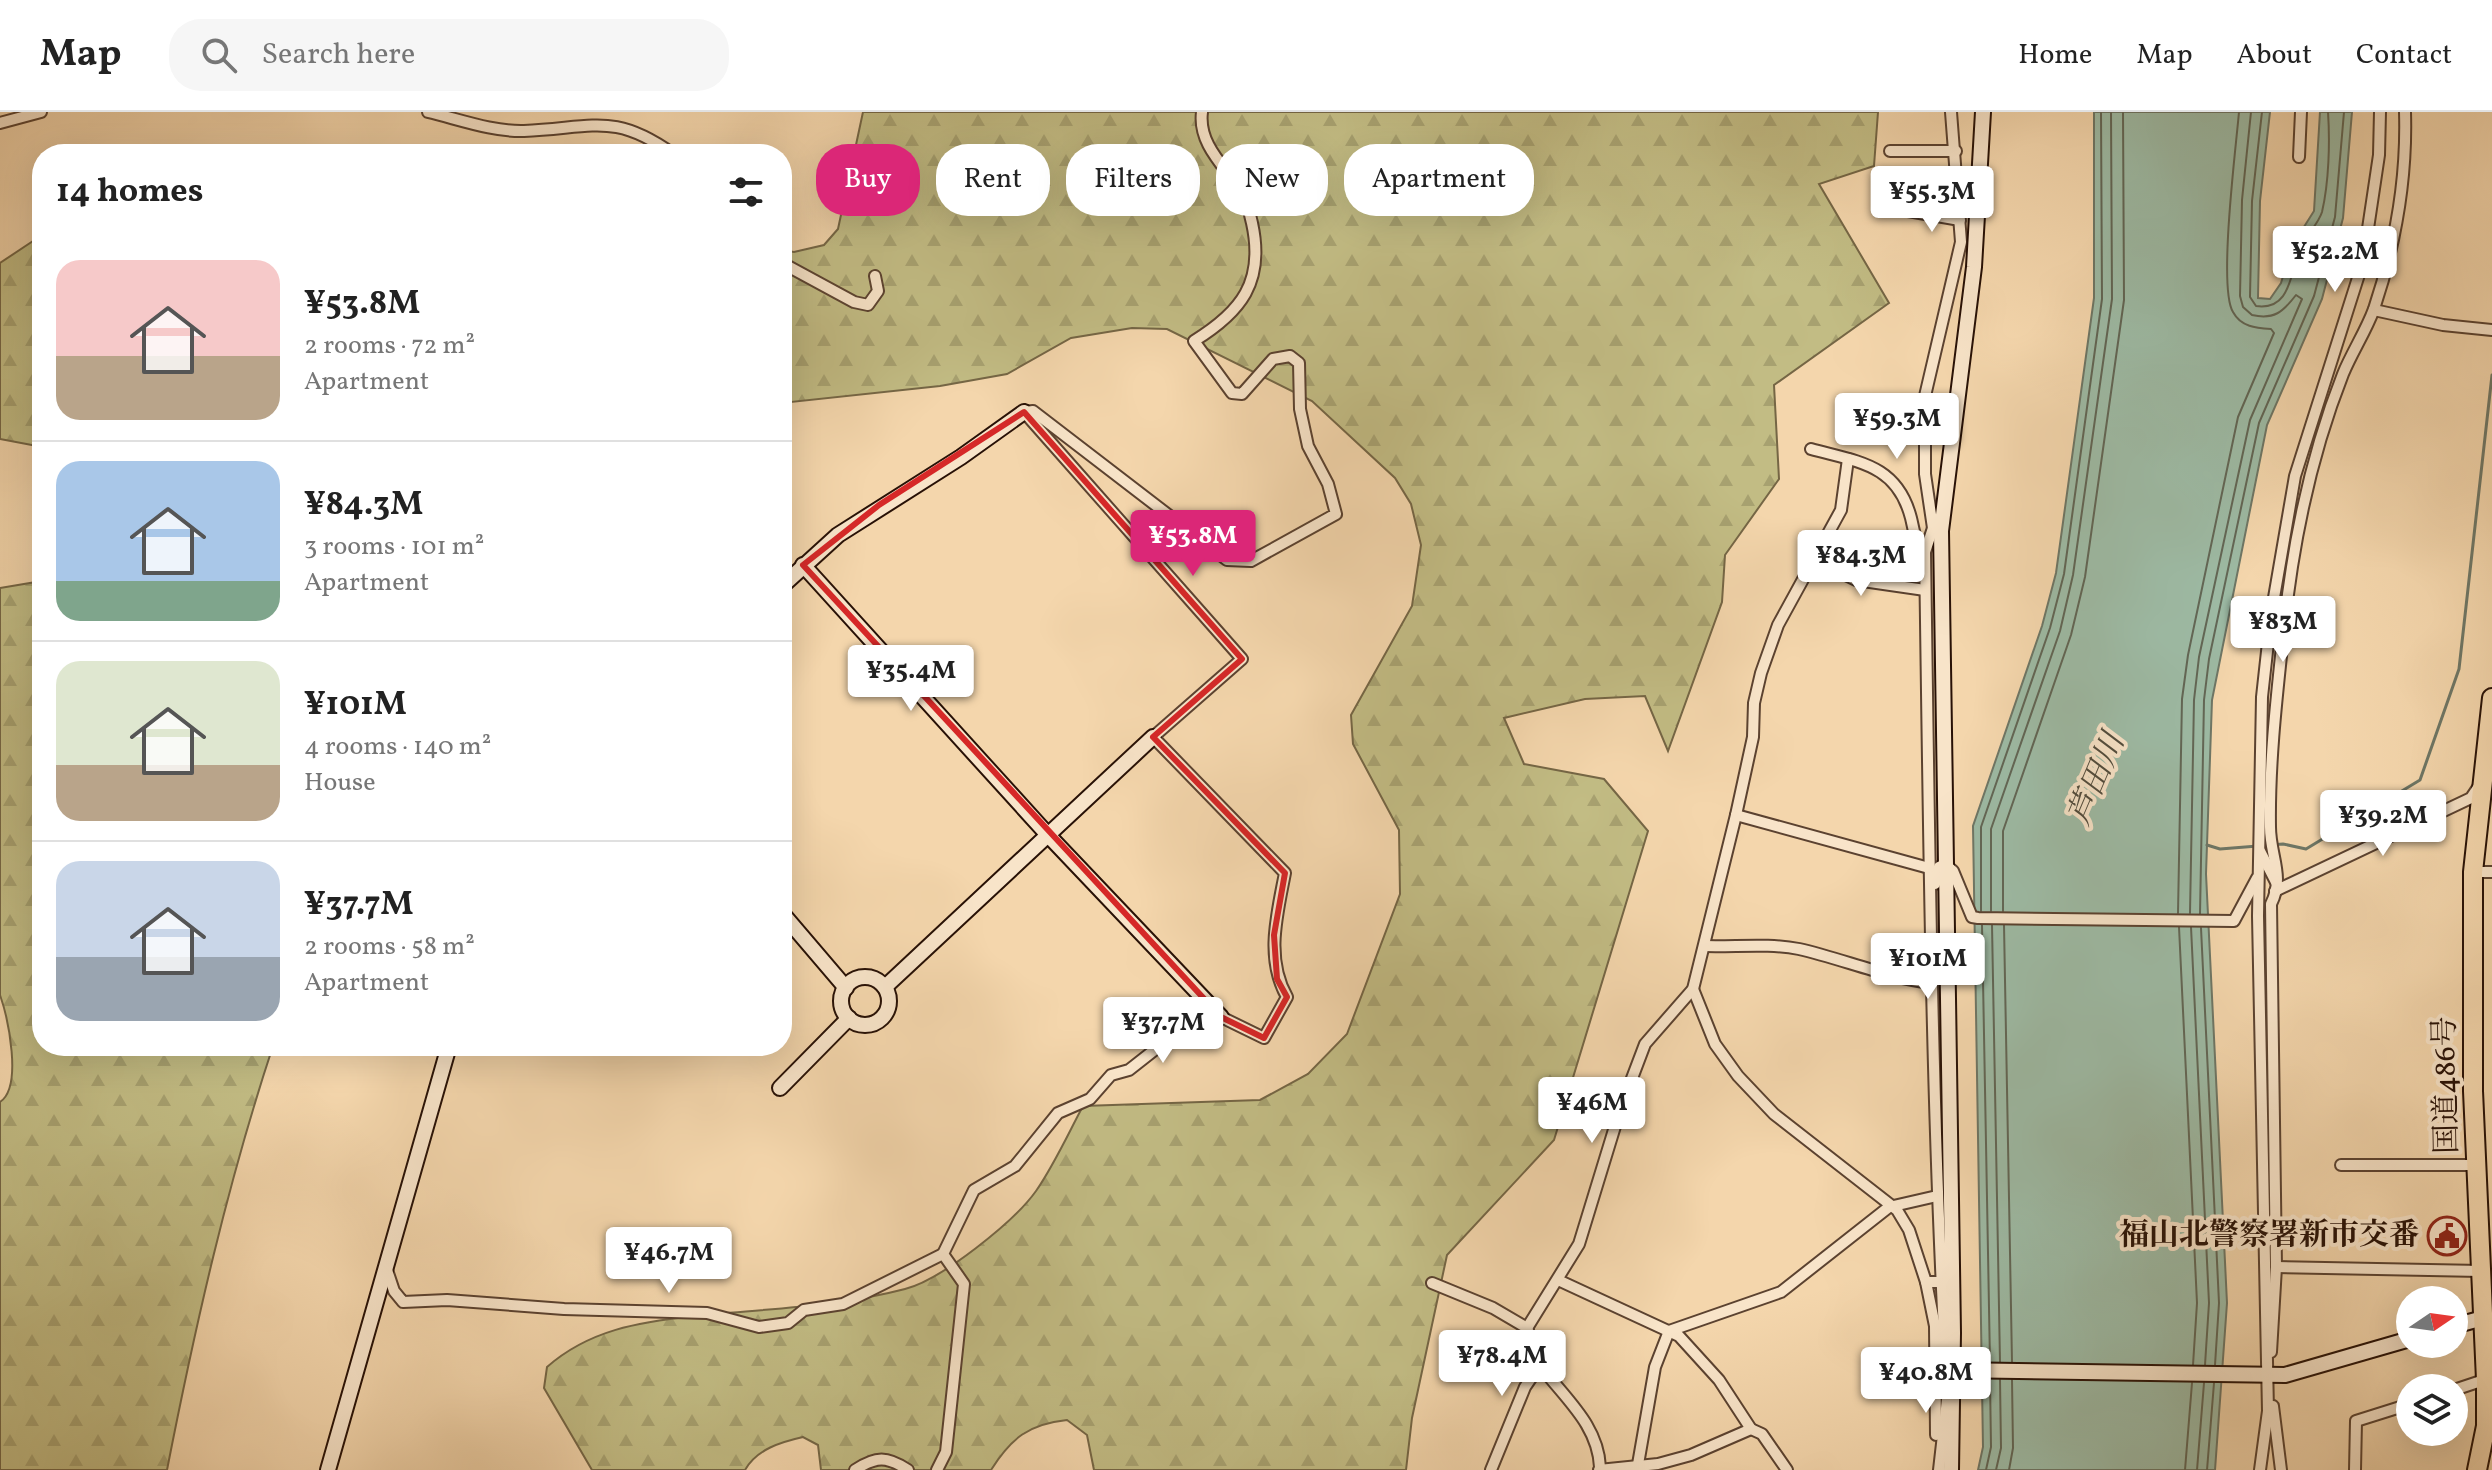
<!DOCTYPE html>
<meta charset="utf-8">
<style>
:root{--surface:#fff;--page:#f6f6f6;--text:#222;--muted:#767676;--line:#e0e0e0;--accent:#db2777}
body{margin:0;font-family:Vollkorn,"Noto Serif JP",serif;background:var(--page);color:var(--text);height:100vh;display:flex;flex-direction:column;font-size:30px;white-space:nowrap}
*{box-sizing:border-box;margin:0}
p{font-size:26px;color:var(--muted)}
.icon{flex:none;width:44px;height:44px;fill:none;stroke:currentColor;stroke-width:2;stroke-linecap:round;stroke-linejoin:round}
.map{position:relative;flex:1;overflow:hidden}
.drawer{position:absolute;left:32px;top:32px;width:760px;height:912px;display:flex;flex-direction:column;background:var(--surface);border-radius:32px;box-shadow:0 8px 32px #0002}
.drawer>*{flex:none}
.top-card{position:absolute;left:816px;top:32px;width:760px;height:72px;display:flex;gap:16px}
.needle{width:52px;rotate:77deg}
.fabs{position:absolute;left:2396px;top:1174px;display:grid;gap:16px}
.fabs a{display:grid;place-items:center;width:72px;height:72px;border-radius:50%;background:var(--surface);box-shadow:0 8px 32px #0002;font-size:40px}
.price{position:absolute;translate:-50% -68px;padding:0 18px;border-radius:8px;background:#fff;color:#222;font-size:26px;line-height:52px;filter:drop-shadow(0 2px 4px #0008)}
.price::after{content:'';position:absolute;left:50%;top:48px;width:24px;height:18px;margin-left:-12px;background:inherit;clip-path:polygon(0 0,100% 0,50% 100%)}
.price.active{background:var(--accent);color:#fff}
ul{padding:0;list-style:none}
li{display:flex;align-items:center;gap:24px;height:200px;padding:0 24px}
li+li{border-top:2px solid var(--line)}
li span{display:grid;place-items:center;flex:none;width:224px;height:160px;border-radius:24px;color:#555}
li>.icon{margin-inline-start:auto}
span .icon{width:96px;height:96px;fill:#fffc;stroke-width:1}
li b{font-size:34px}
h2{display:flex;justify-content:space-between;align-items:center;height:96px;padding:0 24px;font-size:34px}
.pill{padding:0 28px;border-radius:32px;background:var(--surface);box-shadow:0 8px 32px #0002;font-size:28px;line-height:72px}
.pill.active{background:var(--accent);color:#fff}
header{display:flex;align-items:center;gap:48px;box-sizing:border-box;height:112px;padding:0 40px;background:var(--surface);border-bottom:2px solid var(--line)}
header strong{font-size:38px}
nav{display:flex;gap:44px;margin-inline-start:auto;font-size:28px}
.search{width:560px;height:72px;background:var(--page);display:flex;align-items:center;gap:20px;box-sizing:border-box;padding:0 28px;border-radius:32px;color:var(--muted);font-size:30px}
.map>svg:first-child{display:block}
.forest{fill:url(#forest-firs);stroke:#756645;stroke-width:2}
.water{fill:#9dbaa4;stroke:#6e7665;stroke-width:2}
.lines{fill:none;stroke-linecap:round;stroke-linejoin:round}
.shore{stroke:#626655;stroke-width:2}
.stream{stroke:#6e7665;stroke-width:3}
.street-casing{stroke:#5b4230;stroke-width:14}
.secondary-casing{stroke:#281106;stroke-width:18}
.highway-casing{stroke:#281106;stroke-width:22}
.street{stroke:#f8e4c9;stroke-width:10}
.secondary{stroke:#f8e4c9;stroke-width:14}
.highway{stroke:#f4d6ac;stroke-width:18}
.marked{fill:none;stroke:#d62828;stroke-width:6;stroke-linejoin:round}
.labels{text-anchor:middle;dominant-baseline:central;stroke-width:8;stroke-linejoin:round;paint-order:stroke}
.street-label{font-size:30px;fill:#281106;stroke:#f8e4c9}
.poi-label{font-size:30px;font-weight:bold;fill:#281106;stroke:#f8e4c9;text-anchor:end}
.water-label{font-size:32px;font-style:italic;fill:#514c3d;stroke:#f8e4c9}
</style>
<header>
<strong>Map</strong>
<div class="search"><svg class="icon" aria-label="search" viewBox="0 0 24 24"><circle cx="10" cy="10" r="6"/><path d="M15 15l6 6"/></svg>Search here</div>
<nav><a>Home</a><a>Map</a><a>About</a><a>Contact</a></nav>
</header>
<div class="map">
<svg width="2492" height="1358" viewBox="0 0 2492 1358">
<defs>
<pattern id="forest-firs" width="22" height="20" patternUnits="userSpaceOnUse" patternTransform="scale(2)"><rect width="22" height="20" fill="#c2bc84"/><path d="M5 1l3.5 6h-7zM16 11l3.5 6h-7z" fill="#a7a170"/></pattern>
</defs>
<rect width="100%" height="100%" fill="#f4d6ac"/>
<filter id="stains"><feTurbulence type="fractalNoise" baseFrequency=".0025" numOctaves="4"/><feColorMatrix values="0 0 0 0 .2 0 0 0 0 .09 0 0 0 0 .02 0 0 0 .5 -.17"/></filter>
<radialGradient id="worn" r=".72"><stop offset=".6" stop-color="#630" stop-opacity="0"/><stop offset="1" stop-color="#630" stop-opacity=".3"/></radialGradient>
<g class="forest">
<path d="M 863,0 L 1878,0 L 1874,54 L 1819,72 L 1889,191 L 1774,273 L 1779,367 L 1725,443 L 1722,490 L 1668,639 L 1645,584 L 1585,587 L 1504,606 L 1524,652 L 1604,667 L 1648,719 L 1554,1028 L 1447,1143 L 1412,1306 L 1406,1358 L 1094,1358 L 1087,1323 L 1067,1308 C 1029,1312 1011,1326 991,1358 L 821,1358 L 818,1333 L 803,1325 C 781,1330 757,1337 745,1358 L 592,1358 L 544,1276 L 547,1255 C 589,1218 639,1210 694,1204 C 763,1197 837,1195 905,1177 C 941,1168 1014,1110 1036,1079 C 1054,1053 1068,1022 1083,994 L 1260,988 L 1308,962 L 1347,922 L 1400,782 L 1399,718 L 1353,632 L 1351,603 L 1412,494 L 1421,433 L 1411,392 L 1395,366 L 1312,289 L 1167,217 L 1132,216 L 1071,226 L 1007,262 L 940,274 L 782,291 L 782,138 L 794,140 L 824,133 L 838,117 Z"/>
<polygon points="42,123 42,334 37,334 0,327 0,151"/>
<path d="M 42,469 L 42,934 L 273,934 C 227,1073 195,1215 167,1358 L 0,1358 L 0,990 C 23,975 8,906 0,883 L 0,476 Z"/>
</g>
<polygon class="water" points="2094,0 2270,0 2260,89 2258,186 2270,187 2281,171 2292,134 2314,99 2320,0 2352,0 2343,106 2322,187 2267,313 2212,588 2206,762 2227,1191 2215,1358 1978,1358 1983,1335 1973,714 2042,514 2056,461 2094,186"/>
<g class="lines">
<g class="shore">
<path d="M 2262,0 L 2252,89 L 2250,185 L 2256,194 C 2291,199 2290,161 2300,137 C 2305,124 2318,113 2322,100 C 2329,70 2330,30 2328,0"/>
<polyline points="1981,799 1981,715 2050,516 2064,462 2102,187 2101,0"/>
<polyline points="1991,799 1991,717 2060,519 2073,463 2112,187 2111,0"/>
<polyline points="2003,799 2003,719 2071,523 2085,465 2124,188 2123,0"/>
<path d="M 2178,801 L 2182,587 L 2188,543 L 2238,305 L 2274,221 L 2271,217 C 2256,216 2241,215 2233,200 C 2218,176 2236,35 2239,0"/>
<path d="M 2190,801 L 2194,588 L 2199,545 L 2250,308 L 2302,187 L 2296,183 C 2283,200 2274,208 2252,203 L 2243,195 L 2240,184 L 2242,88 L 2251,0"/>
<polyline points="2200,802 2204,588 2209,547 2259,311 2314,184 2335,105 2344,0"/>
<polyline points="1982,813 1990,1250"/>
<polyline points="1992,813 2000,1250"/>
<polyline points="2004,813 2012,1250"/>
<polyline points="2179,815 2197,1191 2193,1253"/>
<polyline points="2191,815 2209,1191 2205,1253"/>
<polyline points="2201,816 2219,1191 2215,1253"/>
<polyline points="1986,1358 1991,1335 1990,1268"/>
<polyline points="1996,1358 2001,1336 2000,1268"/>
<polyline points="2009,1358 2013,1336 2012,1268"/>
<polyline points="2185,1358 2192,1271"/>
<polyline points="2197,1358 2204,1271"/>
<polyline points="2207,1358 2214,1271"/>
</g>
<polyline class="stream" points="2207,733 2220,737 2283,732 2306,737 2420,668 2459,557 2492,263"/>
<g class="street-casing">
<g id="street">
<path d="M 428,0 C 458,7 493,20 524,19 C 594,16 614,0 673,42"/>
<polyline points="0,11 41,0"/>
<polyline points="1890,39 1956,39"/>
<polyline points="2299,45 2301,0"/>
<polyline points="1908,99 1960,108"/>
<polyline points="782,151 854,190 868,193 878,179 875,164"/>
<polyline points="2374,198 2443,213 2492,218"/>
<path d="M 1024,300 L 1033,299 L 1227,448 L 1251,449 L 1336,402 L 1328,372 L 1308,334 L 1300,297 L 1299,251 L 1290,244 L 1273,247 L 1242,282 L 1232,281 L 1194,229 C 1241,200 1265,170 1252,111 C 1249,99 1247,87 1239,76 C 1223,53 1198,31 1202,0"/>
<path d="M 1811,337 C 1858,350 1897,352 1911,406 C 1914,418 1915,432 1925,440"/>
<path d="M 1933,416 L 1925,440 C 1929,706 1931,972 1945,1238 L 1950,1251"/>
<polyline points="1938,418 1933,416 1925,362 1925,284 1961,130 1951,0"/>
<polyline points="1812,447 1856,468 1925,478"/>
<polyline points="1736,703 1929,756"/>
<polyline points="2260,739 2279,776"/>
<polyline points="2473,760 2492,760"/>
<polyline points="1935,772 1939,755 1945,752 1953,759 1972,805 1978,806 2234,809 2257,766"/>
<polyline points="2275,779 2471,686 2479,674"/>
<path d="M 1705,834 C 1735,835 1769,831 1799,837 C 1843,847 1887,866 1932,871"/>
<polyline points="1693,877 1715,932 1738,964 1774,1002 1897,1098 1909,1118 1926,1170 1942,1170"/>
<polyline points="2341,1053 2477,1053"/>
<polyline points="386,1155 394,1179 403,1190 447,1188 564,1197 707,1201 759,1215 788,1211 804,1198 843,1192 943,1142"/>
<polyline points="2276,1155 2481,1159"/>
<polyline points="1558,1168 1679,1224 1719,1268 1751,1317 1762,1322 1787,1358"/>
<polyline points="1926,1170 1935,1214 1936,1323"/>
<polyline points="1432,1171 1493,1196 1527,1216 1540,1253 1525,1275 1491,1358"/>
<polyline points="1527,1216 1579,1132 1620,998 1645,932 1693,877 1736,703 1753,625 1754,591 1761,561 1778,513 1841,398 1848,347"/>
<path d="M 2271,1240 L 2276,1155 L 2271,792 C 2285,764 2270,744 2270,715 C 2269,649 2277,582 2284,516 C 2293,430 2311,343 2343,262 C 2352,240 2366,219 2374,197 C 2395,134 2407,66 2405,0"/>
<path d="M 1540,1253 C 1564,1286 1598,1312 1600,1355"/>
<polyline points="2454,1278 2490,1266"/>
<polyline points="2273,1294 2281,1358"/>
<path d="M 855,1358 C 876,1344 887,1344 908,1358"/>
<path d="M 937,1358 L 946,1340 L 964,1172 L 943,1142 L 974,1078 L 1015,1054 L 1058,1001 L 1090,987 L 1111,963 L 1129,958 L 1157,936 L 1165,920 L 1195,918 L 1221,905 L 1264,926 L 1287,885 C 1265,846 1277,803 1285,761 L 1153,625 L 1242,547 L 1024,300"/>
<polyline points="1599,1358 1658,1352 1691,1343 1751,1317"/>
<polyline points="1637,1358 1655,1255 1669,1219 1781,1180 1889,1095 1937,1084"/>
<polyline points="1939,1358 1949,1270"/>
<polyline points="2260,1358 2268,1299 2258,804 2262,585 2271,503 2295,364 2363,150 2379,43 2380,0"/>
<polyline points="2355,1358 2356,1309 2410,1292"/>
</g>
</g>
<g class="secondary-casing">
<g id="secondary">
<polyline points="803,453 1048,723 1221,905"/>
<polyline points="782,474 838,423 961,345 1024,300"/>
<polyline points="782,801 846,876"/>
<circle cx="865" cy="889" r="24"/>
<polyline points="885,875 1153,625"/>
<polyline points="780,976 849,906"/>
<polyline points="2454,1214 2483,1206"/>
<polyline points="1953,1258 2285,1263 2410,1227"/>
<polyline points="328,1358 449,934"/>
<polyline points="1951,1358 1953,1221 1941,419 1974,155 1983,0"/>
</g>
</g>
<g class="highway-casing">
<polyline id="highway" points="2477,1358 2486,1314 2486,1268 2473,979 2473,760 2492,586"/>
</g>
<use href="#street" class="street"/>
<use href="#secondary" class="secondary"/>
<use href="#highway" class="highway"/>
</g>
<path class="marked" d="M 1024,300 L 1242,547 L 1153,625 L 1285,761 L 1274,823 L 1277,867 L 1287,885 L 1264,926 L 1221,905 L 803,453 L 879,393 Z"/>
<defs>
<g id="civic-ring" transform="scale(2)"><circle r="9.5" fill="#f8e4c9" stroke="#8f2418" stroke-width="1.5"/><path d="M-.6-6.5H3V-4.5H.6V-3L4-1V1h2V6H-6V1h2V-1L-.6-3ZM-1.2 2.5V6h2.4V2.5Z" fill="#8f2418"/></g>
</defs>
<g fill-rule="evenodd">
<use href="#civic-ring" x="2447" y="1124"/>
</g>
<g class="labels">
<g class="street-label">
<text transform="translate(2447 973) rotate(-91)">国道486号</text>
</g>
<g class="poi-label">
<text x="2419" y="1124">福山北警察署新市交番</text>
</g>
<g class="water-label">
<text transform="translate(2098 668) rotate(-67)">芦田川</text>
</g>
</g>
<rect width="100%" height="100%" filter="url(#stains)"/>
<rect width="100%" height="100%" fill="url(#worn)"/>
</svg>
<div class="fabs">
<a><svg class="needle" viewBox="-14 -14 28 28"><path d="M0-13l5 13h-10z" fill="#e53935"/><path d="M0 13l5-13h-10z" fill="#767676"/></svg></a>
<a><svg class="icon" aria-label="layers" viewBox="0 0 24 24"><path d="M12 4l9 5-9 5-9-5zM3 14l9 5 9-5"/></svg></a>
</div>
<b class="price" style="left:1932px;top:122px">¥55.3M</b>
<b class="price" style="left:2335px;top:182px">¥52.2M</b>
<b class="price" style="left:1897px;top:349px">¥59.3M</b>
<b class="price active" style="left:1193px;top:466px">¥53.8M</b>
<b class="price" style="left:1861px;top:486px">¥84.3M</b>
<b class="price" style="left:2283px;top:552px">¥83M</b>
<b class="price" style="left:911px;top:601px">¥35.4M</b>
<b class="price" style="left:2383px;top:746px">¥39.2M</b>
<b class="price" style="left:1928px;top:889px">¥101M</b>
<b class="price" style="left:1163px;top:953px">¥37.7M</b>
<b class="price" style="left:1592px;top:1033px">¥46M</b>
<b class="price" style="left:669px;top:1183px">¥46.7M</b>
<b class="price" style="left:1502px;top:1286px">¥78.4M</b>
<b class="price" style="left:1926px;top:1303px">¥40.8M</b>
<div class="top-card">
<a class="pill active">Buy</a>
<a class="pill">Rent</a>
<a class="pill">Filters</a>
<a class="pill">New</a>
<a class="pill">Apartment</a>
</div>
<section class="drawer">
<h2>14 homes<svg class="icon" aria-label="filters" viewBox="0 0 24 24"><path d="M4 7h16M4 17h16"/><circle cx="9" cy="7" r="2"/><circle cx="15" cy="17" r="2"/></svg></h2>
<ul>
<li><span style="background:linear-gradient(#f6c9c9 60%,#b9a48a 0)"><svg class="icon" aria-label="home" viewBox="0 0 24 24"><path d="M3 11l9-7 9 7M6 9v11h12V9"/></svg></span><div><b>¥53.8M</b><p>2 rooms · 72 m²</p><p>Apartment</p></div></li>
<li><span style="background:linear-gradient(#a9c7e8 75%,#7fa58c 0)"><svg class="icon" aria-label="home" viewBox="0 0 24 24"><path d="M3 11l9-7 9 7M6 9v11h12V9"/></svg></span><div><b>¥84.3M</b><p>3 rooms · 101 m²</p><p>Apartment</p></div></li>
<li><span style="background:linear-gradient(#dfe7d0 65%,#b9a48a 0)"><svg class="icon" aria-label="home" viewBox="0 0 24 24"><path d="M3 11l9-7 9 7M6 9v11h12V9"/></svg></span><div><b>¥101M</b><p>4 rooms · 140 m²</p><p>House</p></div></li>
<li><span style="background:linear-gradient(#c9d6e8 60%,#9aa5b1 0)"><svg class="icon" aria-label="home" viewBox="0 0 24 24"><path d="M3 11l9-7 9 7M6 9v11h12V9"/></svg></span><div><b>¥37.7M</b><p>2 rooms · 58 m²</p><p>Apartment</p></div></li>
</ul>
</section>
</div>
